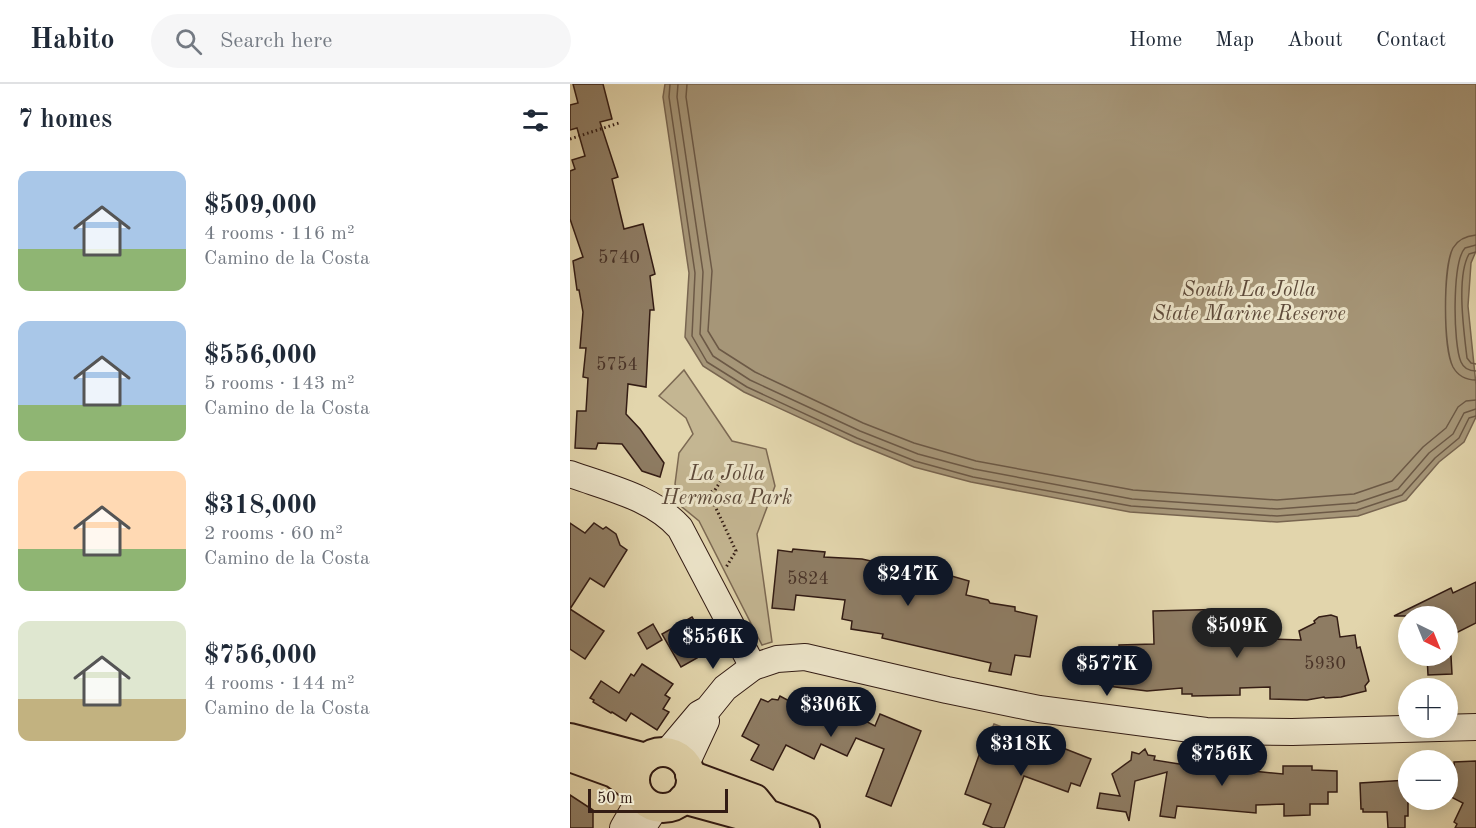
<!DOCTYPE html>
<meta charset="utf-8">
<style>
:root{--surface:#fff;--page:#f6f6f7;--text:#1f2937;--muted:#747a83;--line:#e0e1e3;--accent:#111827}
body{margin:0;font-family:"Old Standard TT",serif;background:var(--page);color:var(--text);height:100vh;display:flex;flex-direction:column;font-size:22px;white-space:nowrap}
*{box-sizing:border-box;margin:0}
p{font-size:20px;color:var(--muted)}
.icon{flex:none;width:33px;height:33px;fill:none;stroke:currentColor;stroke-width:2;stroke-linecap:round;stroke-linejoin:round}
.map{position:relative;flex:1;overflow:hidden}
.details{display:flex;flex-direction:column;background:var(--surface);width:570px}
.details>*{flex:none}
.needle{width:39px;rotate:137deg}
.buttons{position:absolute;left:828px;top:522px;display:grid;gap:12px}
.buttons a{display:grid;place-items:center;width:60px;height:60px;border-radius:50%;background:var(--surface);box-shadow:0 3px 15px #0003;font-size:30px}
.scale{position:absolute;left:18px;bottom:15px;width:140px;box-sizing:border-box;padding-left:6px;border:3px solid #331c14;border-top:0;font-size:16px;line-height:21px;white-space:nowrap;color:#331c14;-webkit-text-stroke:4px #ece4c9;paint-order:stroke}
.price{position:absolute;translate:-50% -51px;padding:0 14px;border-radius:21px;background:var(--accent);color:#fff;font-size:20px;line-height:39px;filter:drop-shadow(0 2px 3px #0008)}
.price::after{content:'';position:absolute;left:50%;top:36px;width:18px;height:14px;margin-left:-9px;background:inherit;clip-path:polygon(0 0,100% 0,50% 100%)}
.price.selected{background:#222;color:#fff}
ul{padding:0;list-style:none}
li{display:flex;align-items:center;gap:18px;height:150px;padding:0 18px}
li span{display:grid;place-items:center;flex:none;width:168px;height:120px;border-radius:12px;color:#555}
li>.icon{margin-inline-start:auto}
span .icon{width:72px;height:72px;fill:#fffc;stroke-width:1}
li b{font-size:26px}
h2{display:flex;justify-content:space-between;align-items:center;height:72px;padding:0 18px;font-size:26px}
header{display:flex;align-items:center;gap:36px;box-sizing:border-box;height:84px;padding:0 30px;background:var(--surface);border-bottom:2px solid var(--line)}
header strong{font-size:28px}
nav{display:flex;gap:33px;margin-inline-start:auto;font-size:21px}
.search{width:420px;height:54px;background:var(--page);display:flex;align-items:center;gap:15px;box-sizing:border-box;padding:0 21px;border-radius:33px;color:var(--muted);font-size:22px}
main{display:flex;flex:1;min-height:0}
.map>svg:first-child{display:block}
.green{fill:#c4b692;stroke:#7c6953;stroke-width:1.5}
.water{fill:#a69678;stroke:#786550;stroke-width:1.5}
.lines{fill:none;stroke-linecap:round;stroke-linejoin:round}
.shore{stroke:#6c5946;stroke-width:1.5}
.building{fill:#8e7c63;stroke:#331c14;stroke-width:1.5}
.secondary-casing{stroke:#331c14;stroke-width:28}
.primary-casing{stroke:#331c14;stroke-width:32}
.path{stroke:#331c14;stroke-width:3;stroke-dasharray:1.5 3;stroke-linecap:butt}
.secondary{stroke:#ece4c9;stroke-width:26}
.primary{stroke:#e2d5ac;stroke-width:28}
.labels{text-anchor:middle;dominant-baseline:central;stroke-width:6;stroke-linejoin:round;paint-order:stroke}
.number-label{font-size:18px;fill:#4a3428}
.park-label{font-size:21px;font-style:italic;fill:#5e4a3a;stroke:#ece4c9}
</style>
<header>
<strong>Habito</strong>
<div class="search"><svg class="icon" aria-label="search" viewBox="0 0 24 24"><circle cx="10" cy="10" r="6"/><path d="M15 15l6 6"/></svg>Search here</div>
<nav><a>Home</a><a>Map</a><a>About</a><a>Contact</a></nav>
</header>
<main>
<section class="details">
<h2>7 homes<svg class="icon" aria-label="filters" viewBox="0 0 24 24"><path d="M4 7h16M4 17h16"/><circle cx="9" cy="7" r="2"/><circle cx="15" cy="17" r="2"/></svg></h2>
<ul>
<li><span style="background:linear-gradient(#a9c7e8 65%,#8fb573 0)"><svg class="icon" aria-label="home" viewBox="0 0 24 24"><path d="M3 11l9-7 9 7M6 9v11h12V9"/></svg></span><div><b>$509,000</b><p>4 rooms · 116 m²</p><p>Camino de la Costa</p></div></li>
<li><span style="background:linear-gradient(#a9c7e8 70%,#8fb573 0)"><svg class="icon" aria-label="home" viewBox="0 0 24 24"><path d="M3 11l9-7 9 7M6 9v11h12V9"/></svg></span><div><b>$556,000</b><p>5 rooms · 143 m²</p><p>Camino de la Costa</p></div></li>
<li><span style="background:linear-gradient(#ffd9b3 65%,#8fb573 0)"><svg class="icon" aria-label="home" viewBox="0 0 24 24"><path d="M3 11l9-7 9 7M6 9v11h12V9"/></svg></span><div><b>$318,000</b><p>2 rooms · 60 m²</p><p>Camino de la Costa</p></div></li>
<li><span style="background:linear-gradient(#dfe7d0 65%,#c2b280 0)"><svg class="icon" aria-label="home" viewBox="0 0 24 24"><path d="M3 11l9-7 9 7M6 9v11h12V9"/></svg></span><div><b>$756,000</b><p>4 rooms · 144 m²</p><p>Camino de la Costa</p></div></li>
</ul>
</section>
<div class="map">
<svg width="906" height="744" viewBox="0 0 906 744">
<rect width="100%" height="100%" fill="#e2d5ac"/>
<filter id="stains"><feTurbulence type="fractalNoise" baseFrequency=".00333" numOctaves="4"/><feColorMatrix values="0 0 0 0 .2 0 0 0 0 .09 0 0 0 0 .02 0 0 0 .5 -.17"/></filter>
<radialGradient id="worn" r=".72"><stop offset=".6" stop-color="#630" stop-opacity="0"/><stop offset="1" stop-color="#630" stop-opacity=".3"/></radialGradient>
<polygon class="green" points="114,286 162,357 196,365 205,402 187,450 202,558 192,561 129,437 112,423 105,400 109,369 123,350 116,334 89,312"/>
<g class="water">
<polygon points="95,0 906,0 906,167 901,179 898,222 906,301 906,333 894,358 869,378 836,416 788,432 707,438 560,428 401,398 344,383 285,359 174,308 133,282 115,253 119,189 93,13"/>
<polygon points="424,640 456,652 453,661 420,649"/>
</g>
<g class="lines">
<g class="shore">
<polyline points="100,0 99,13 125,189 122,252 137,278 177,303 287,354 345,377 403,393 561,422 707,432 787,426 832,411 865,374 889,354 899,334 906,332"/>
<polyline points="108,0 107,13 133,188 130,250 143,272 180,296 290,347 348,370 404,385 562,415 707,425 786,419 828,405 859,369 883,350 894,329 906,325"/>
<polyline points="117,0 116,13 142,187 138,247 149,265 185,288 293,339 344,359 406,377 563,406 707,416 784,410 822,397 853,363 876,344 888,323 896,317 906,316"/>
<path d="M 906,151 C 896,152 888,155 883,164 C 873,183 873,264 883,283 C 888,292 896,296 906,296"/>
<path d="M 906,161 L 895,164 C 882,178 883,260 891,278 C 894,285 899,287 906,287"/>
<path d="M 906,168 L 899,170 C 886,193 894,248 897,274 L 901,279 L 906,280"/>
</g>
</g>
<g class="building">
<polygon points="3,0 33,0 42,35 30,38 48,93 42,95 54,145 73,140 85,190 80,192 84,226 80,226 76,303 58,300 56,330 70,345 94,379 90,393 72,387 52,360 28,359 26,365 5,364 7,327 16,327 18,294 13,293 16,264 10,264 13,228 9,206 7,206 3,177 13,173 0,135 0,87 5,85 2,76 15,72 7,44 0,46 0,21 8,19"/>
<polygon points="0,439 15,449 24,439 33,445 36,443 46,450 50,461 57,466 34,503 20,494 0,525"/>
<polygon points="223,465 255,468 254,473 292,475 363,491 364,487 399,497 396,511 418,516 420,519 445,523 445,527 467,532 460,573 445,571 441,591 419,587 421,579 312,554 313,550 281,545 282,537 272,535 275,516 226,511 224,526 202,524 208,466 222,468"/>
<polygon points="906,498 906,539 878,553 878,532 824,532 881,504 883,509"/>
<polygon points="0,525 34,547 15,575 0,565"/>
<polygon points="663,525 669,549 672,549 672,558 688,552 698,555 731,556 729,547 745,539 744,537 749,533 761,531 767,533 770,553 785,551 787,564 790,563 799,597 795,602 796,607 771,613 755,614 754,613 737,616 700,615 700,603 670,604 670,611 622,612 622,610 612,610 612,604 577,607 530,601 529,567 549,566 549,561 584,560 583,527"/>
<polygon points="122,533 138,559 123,568 127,574 111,583 92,550"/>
<polygon points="83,540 92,556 77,565 68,549"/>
<polygon points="857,572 881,572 882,590 858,591"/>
<polygon points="72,580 103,600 95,611 100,614 93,625 99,628 87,646 61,629 56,637 42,628 41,629 23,618 24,616 20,614 31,597 49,609 61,590 64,592"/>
<polygon points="254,609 269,616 266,622 305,642 310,630 351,647 321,722 296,712 314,665 286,654 277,672 251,660 244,675 216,661 203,686 181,676 189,661 172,652 191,615 198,618 202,615 208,616 210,612 223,619 226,613 246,624"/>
<polygon points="475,657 521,675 510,702 501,699 498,708 454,692 434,744 423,744 413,740 421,720 395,710 412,663 419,665 420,660 467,678"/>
<polygon points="575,665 578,671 585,672 584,676 622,682 614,684 639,686 640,681 655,682 654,684 713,690 713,682 742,682 742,686 767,687 767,708 758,708 758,720 740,720 740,731 714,732 714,720 686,721 686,729 607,722 605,734 590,732 597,688 565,697 559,737 556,728 527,724 530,709 550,712 542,690 561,676 562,668 569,670"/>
<polygon points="906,677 906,744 885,744 887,740 884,738 893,719 881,713 886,701 884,678"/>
<polygon points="838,696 838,732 835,732 835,744 818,744 817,728 793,728 793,725 791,725 790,699"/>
<polygon points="0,711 23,726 23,744 0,744"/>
</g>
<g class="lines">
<g class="secondary-casing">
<g id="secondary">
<path d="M 0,390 C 39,404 82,413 110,444 L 183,583"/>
<polyline points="97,668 129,630 138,625 155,604 183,583 207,575 235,573 377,606 469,625 636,647 722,648 906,643"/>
<polyline points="116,680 136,637"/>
<polyline points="53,744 71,713"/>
<polyline points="72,744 86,723"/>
</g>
</g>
<g class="primary-casing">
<g id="primary">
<polyline points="0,654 76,674"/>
<circle cx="93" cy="696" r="28"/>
<polyline points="0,673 44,689 66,705"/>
<polyline points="120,691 185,715 197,730 235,744"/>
<polyline points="113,715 182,734 197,730"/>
</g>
</g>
<g class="path">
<polyline points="0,55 49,39"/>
<polyline points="107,412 133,412 144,420 166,467 155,485"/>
<polyline points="133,412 145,406 157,387"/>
</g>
<use href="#secondary" class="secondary"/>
<use href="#primary" class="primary"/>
</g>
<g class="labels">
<g class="number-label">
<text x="49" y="174">5740</text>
<text x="47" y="281">5754</text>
<text x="238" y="495">5824</text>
<text x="755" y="580">5930</text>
</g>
<g class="park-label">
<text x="679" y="206">South La Jolla<tspan x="679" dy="24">State Marine Reserve</tspan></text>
<text x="157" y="390">La Jolla<tspan x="157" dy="24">Hermosa Park</tspan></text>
</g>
</g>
<rect width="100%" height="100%" filter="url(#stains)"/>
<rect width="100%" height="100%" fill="url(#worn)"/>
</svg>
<div class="buttons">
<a><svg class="needle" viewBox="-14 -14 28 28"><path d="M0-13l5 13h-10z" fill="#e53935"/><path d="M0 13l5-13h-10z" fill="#747a83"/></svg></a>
<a>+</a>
<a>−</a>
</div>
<div class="scale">50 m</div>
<b class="price" style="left:338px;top:523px">$247K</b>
<b class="price selected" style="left:667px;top:575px">$509K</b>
<b class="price" style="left:143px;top:586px">$556K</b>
<b class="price" style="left:537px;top:613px">$577K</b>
<b class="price" style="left:261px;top:654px">$306K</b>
<b class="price" style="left:451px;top:693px">$318K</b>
<b class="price" style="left:652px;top:703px">$756K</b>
</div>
</main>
